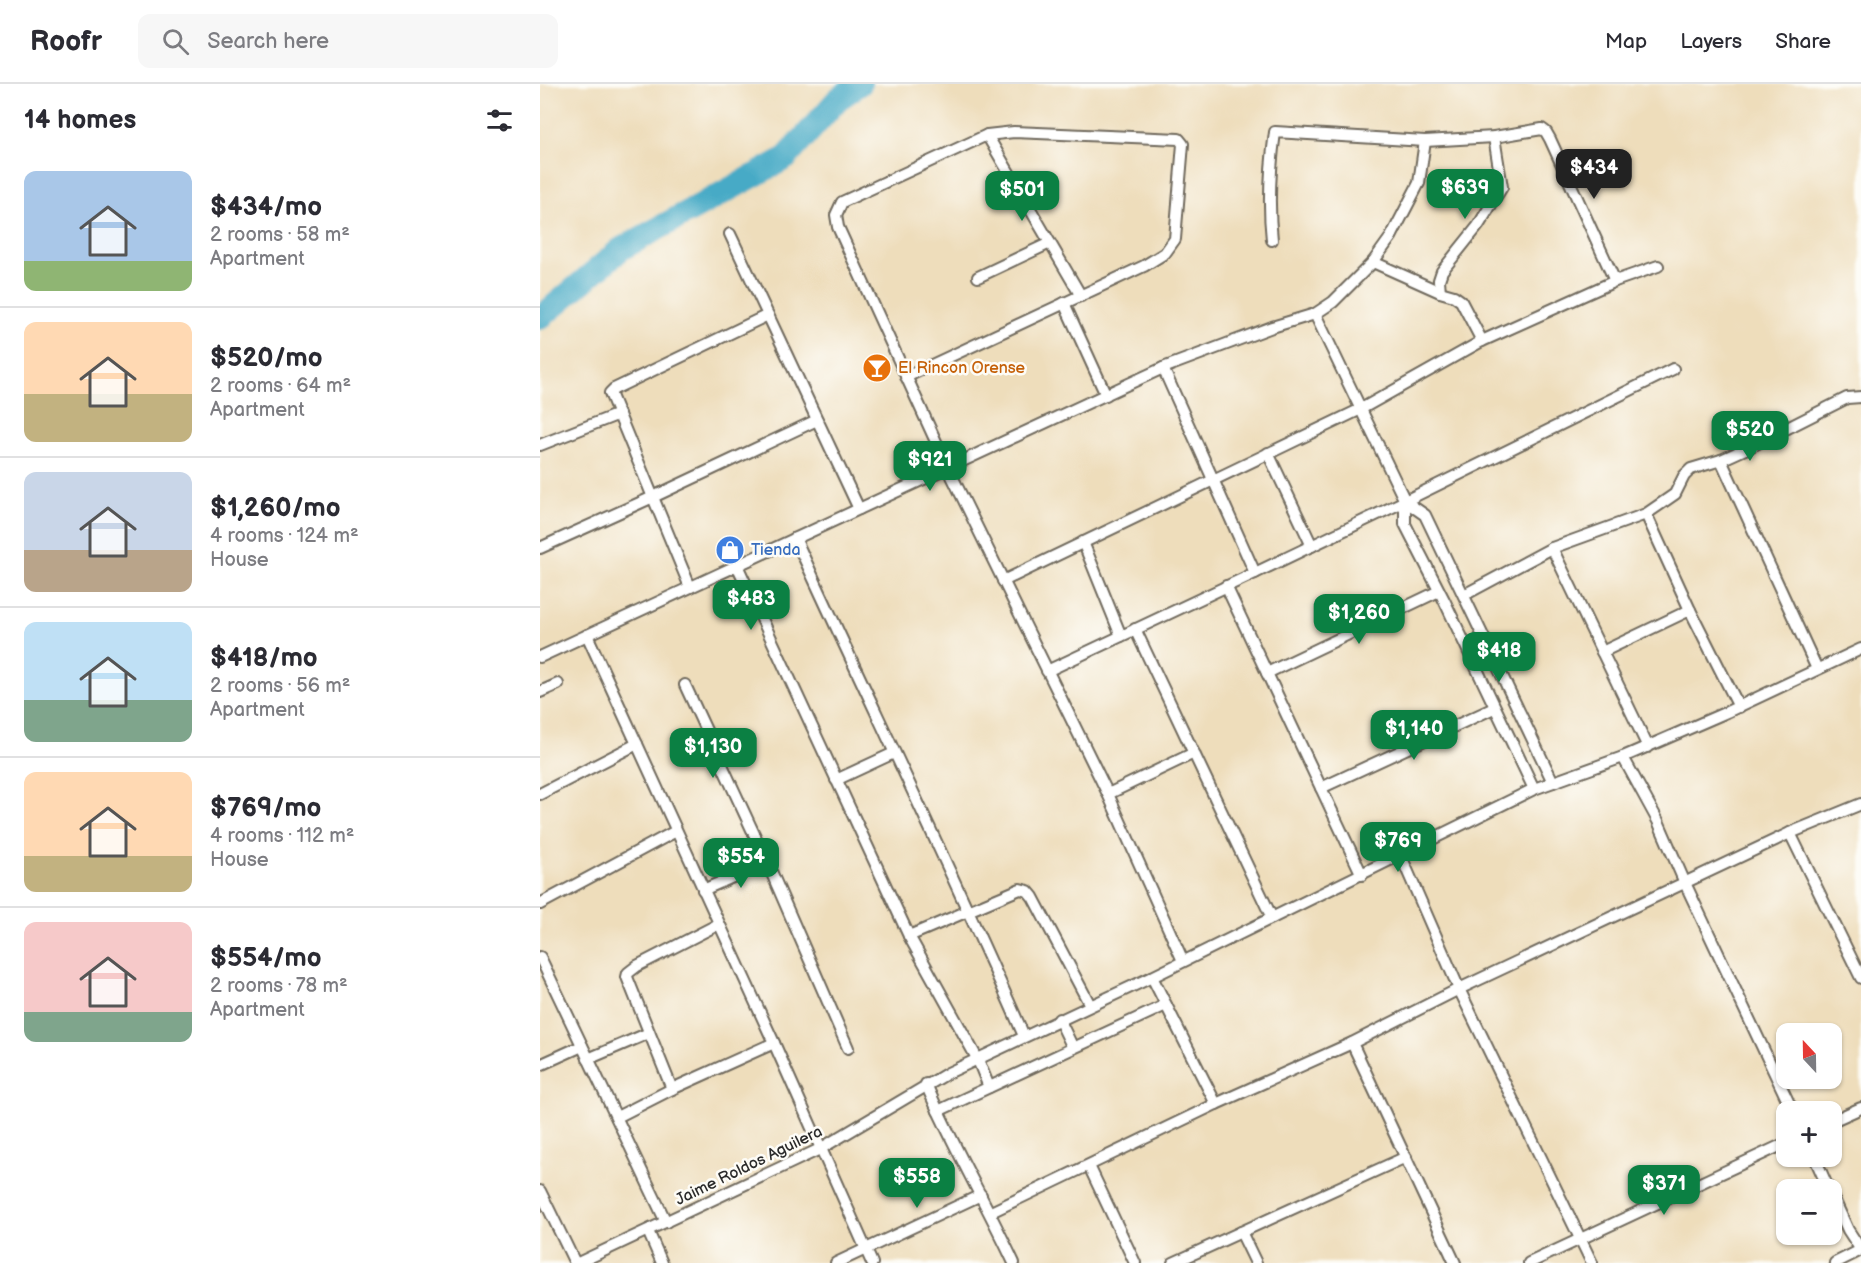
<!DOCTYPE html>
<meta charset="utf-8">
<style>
:root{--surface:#fff;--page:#f7f7f7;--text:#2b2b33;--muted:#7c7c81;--line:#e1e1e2;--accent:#0b8043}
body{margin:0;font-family:"Balsamiq Sans",sans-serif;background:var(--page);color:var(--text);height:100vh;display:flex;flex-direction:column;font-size:22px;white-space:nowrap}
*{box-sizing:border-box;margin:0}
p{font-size:20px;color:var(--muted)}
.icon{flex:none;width:33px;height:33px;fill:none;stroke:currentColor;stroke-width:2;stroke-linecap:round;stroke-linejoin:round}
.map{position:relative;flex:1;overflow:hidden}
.sheet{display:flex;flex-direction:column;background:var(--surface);width:540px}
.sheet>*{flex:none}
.needle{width:39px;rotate:338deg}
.controls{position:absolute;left:1236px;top:939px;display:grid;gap:12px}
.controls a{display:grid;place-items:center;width:66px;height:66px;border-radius:12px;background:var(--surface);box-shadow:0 2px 4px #0004;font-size:30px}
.price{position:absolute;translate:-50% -51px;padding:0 14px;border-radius:12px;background:var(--accent);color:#fff;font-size:20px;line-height:39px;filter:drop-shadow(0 2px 3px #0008)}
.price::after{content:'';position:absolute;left:50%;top:36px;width:18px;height:14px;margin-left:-9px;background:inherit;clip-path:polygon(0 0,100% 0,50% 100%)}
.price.selected{background:#222;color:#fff}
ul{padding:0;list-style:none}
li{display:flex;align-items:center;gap:18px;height:150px;padding:0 24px}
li+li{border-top:2px solid var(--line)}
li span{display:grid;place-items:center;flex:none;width:168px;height:120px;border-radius:12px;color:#555}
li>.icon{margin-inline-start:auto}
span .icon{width:72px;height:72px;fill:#fffc;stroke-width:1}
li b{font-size:26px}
h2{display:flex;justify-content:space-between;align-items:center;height:72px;padding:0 24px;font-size:26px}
header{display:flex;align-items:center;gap:36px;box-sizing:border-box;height:84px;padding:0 30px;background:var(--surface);border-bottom:2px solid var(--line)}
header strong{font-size:28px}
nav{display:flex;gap:33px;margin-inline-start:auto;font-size:21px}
.search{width:420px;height:54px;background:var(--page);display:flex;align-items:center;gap:15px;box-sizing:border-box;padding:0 21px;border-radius:12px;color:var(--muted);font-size:22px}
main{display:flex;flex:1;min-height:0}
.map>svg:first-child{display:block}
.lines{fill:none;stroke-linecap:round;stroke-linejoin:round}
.river{stroke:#47aac6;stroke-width:24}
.street-casing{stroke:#6f695d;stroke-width:14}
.street{stroke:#fff;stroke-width:10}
.labels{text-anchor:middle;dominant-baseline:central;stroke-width:5;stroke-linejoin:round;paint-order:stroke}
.food-label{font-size:16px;fill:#c56008;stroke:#fdfcf7;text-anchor:start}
.shop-label{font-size:16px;fill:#366cbe;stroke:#fdfcf7;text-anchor:start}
.street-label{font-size:16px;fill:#2b2b2b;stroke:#fdfcf7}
</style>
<header>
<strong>Roofr</strong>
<div class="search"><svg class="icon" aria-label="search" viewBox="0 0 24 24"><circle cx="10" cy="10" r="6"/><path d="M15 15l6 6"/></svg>Search here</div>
<nav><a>Map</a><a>Layers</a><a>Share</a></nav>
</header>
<main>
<section class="sheet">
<h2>14 homes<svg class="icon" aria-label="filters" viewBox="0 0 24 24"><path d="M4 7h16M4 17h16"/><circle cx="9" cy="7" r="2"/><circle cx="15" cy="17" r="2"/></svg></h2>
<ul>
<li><span style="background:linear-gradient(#a9c7e8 75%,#8fb573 0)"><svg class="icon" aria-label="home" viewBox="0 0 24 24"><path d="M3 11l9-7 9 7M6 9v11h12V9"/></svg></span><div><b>$434/mo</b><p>2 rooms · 58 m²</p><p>Apartment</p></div></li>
<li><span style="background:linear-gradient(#ffd9b3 60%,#c2b280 0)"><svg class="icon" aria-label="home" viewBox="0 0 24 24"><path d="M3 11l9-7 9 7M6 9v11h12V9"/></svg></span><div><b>$520/mo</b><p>2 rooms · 64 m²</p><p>Apartment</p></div></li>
<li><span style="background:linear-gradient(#c9d6e8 65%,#b9a48a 0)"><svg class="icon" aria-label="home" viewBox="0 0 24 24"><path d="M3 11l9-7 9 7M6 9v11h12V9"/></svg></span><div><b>$1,260/mo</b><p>4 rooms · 124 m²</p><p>House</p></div></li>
<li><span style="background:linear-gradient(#bfe0f5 65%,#7fa58c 0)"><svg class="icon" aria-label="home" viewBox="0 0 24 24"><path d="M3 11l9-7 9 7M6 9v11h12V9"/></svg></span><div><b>$418/mo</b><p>2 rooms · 56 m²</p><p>Apartment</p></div></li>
<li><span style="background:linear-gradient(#ffd9b3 70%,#c2b280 0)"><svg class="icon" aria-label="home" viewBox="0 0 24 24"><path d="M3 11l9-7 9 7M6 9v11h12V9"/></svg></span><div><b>$769/mo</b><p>4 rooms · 112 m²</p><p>House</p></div></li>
<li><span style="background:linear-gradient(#f6c9c9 75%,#7fa58c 0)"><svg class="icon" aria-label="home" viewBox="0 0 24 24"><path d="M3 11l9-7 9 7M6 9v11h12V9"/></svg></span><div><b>$554/mo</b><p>2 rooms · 78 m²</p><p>Apartment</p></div></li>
</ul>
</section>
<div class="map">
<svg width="1321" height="1179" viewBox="0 0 1321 1179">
<rect width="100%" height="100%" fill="#fdfcf7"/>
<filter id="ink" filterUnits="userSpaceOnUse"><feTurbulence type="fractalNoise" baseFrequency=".0167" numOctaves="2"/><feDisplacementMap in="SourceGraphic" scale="12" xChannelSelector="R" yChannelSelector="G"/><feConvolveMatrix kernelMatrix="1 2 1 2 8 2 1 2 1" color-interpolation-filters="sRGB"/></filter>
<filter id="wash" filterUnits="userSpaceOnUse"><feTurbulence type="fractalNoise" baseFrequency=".008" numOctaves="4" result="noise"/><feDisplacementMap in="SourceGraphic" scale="24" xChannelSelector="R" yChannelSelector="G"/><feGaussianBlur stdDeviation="1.35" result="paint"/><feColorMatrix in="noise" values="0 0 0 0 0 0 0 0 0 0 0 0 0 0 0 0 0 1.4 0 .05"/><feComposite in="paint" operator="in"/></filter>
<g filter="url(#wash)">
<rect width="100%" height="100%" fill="#edb"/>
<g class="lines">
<polyline class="river" points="0,234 81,165 246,74 298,15 320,0"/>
</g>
</g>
<g filter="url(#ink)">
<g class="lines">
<g class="street-casing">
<g id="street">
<polyline points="447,51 541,212"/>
<polyline points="190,150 319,425"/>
<path d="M 732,156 C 728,120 730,84 735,48 L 885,57 L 954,53 L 1002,45 L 1006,48 L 1010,55 L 1075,197"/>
<polyline points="833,178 900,208 914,212 921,217 942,257"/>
<polyline points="438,193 510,159"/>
<polyline points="900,208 899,196 902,187 938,142 962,103 954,53"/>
<polyline points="524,219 566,311"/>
<polyline points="366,293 604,182 625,169 635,155 643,60 639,55 474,48 447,51 302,118 296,131 298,143 408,384 568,710 643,877"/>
<polyline points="0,361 79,330"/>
<polyline points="728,369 772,462"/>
<polyline points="1181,376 1277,585"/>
<polyline points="865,417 1133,285"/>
<polyline points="1106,430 1150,526 1199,623"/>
<path d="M 255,454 C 331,620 411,785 484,952"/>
<polyline points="543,458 581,552"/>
<polyline points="0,464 113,413 277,336"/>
<polyline points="1012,464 1108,663"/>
<polyline points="197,481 369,852 438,976 449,1003"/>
<polyline points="715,489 865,417 775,230"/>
<polyline points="463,497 821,325 942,257 1075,197 1118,182"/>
<polyline points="686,502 822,791"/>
<polyline points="150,503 70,309 74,305 228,231"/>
<polyline points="924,511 1012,464 1106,430 1135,410 1144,392 1151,385 1181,376 1214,361 1307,314 1321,313"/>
<polyline points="595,545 732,834"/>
<polyline points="47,551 234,959 332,1179"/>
<polyline points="1062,568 1150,526"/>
<polyline points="0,573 623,284 732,243 775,230 793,218 833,178 851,153 879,99 885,57"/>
<polyline points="507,587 715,489 623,284"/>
<polyline points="727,589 899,507"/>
<polyline points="145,601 227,778 308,964"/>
<polyline points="0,608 18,600"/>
<polyline points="1083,673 1118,737 1145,799 1253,1028"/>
<polyline points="296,696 354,669"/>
<polyline points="781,704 954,624"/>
<polyline points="994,705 904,516 865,440 865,417 885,431 1013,698"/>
<polyline points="0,710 97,660"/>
<polyline points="568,710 654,669"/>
<polyline points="1250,749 1321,894"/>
<polyline points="861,772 919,905 1052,1179"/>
<polyline points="163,806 227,778"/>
<polyline points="0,820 136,747"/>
<polyline points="369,852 480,805 488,807 493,813 550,921"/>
<polyline points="0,873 126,1138"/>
<polyline points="612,893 676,1020"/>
<polyline points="519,935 533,964"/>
<polyline points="812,959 915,1179"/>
<polyline points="48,975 109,949"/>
<polyline points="0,981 42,962"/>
<path d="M 386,1000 C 412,1061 446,1119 474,1179"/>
<polyline points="132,1005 87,893 88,889 97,882 179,840"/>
<polyline points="398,1027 626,921"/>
<polyline points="77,1033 132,1005 234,959"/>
<polyline points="1292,1037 1321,1024"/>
<polyline points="1274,1072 1289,1106"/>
<polyline points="549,1082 595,1179"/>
<polyline points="0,1107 35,1179"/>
<polyline points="1292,1111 1308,1146 1321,1166"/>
<polyline points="451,1128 676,1020 812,959 919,905 1250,749 1321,720"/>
<polyline points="108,1147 122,1179"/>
<polyline points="701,1148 716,1179"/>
<polyline points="38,1179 280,1065 408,989 612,893 994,705 1083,673 1187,628 1321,565"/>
<polyline points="296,1179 441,1111"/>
<polyline points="633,1179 866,1073"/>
<polyline points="989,1179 1246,1059"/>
<polyline points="1295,1179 1321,1166"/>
</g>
</g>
<use href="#street" class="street"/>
</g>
</g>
<defs>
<g id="bar-disc" transform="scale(1.5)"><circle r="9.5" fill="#e8710a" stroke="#fdfcf7"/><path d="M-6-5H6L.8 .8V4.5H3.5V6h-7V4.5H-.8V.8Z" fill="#fff"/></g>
<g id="shop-disc" transform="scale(1.5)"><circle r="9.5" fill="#3f7fe0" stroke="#fdfcf7"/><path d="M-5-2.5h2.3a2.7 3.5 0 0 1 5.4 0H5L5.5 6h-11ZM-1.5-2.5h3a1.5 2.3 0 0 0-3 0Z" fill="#fff"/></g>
</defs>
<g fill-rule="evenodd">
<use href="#bar-disc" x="337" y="284"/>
<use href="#shop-disc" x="190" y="466"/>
</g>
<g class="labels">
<g class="food-label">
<text x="358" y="284">El Rincon Orense</text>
</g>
<g class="shop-label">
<text x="211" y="466">Tienda</text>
</g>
<g class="street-label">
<text transform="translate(209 1082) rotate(-26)">Jaime Roldos Aguilera</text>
</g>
</g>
</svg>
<div class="controls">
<a><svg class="needle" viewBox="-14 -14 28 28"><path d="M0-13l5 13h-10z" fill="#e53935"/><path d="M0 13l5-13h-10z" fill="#7c7c81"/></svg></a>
<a>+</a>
<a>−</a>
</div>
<b class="price selected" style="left:1054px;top:116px">$434</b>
<b class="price" style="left:925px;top:136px">$639</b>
<b class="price" style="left:482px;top:138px">$501</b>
<b class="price" style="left:1210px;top:378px">$520</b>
<b class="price" style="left:390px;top:408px">$921</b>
<b class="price" style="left:211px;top:547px">$483</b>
<b class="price" style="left:819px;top:561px">$1,260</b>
<b class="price" style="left:959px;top:599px">$418</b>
<b class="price" style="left:874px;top:677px">$1,140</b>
<b class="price" style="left:173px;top:695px">$1,130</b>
<b class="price" style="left:858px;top:789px">$769</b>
<b class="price" style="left:201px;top:805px">$554</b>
<b class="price" style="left:377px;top:1125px">$558</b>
<b class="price" style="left:1124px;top:1132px">$371</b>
</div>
</main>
